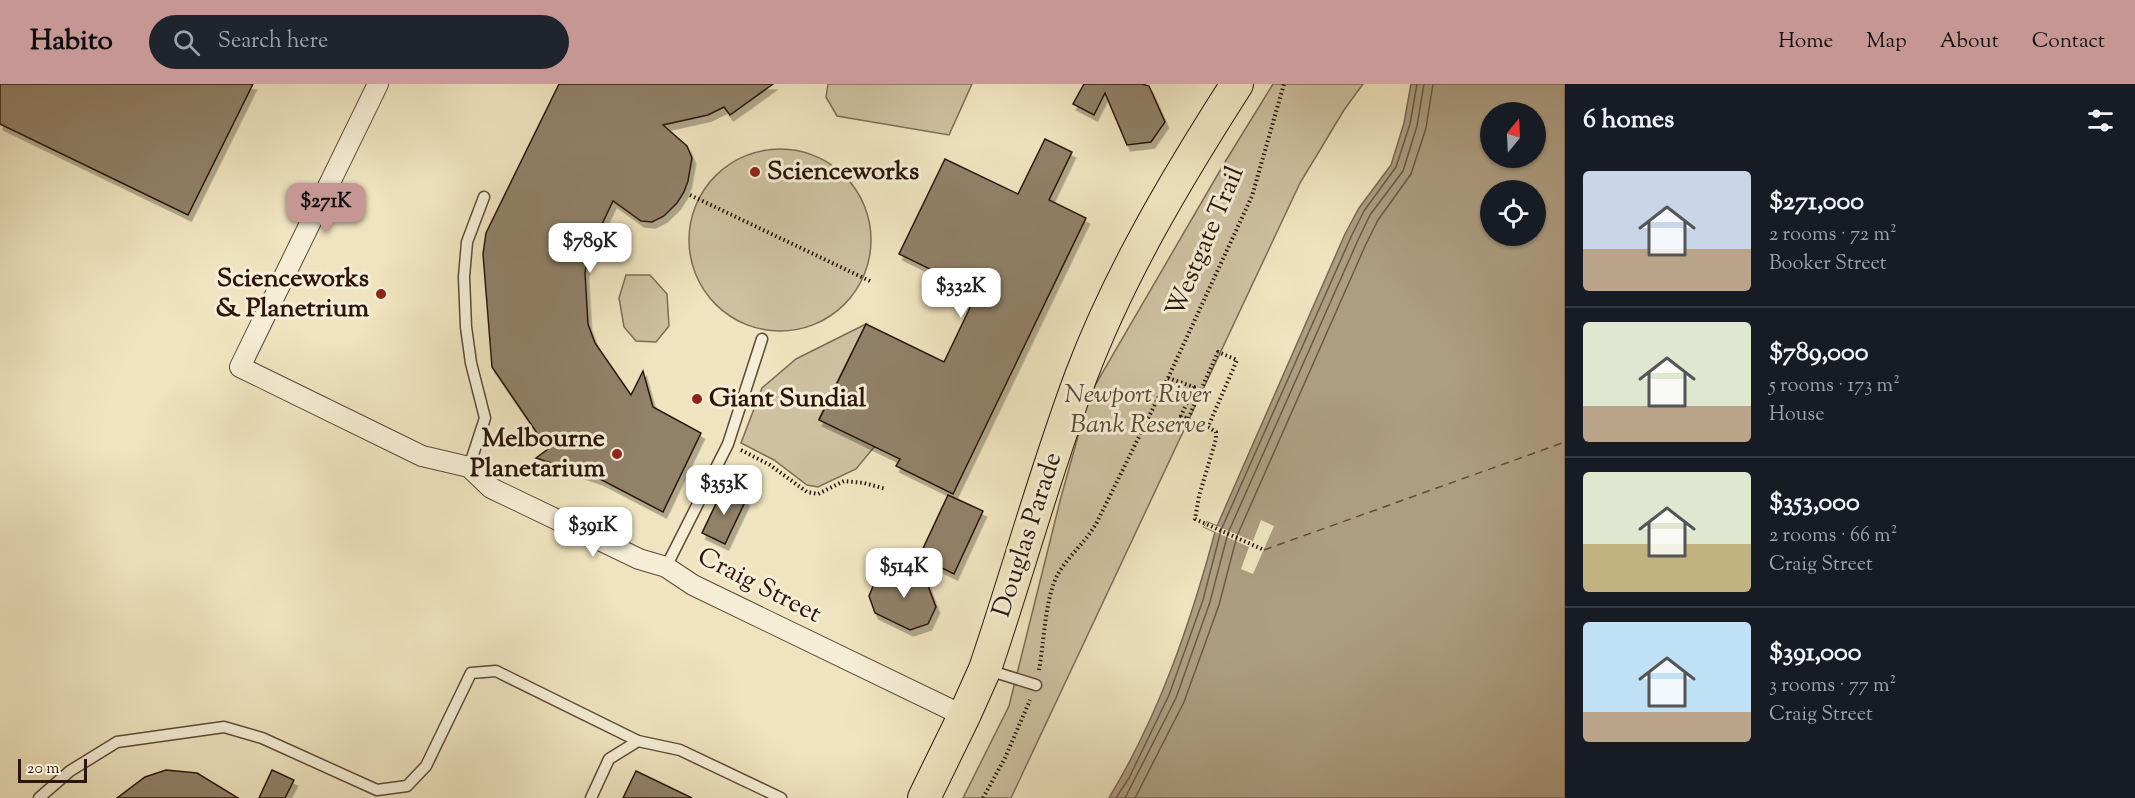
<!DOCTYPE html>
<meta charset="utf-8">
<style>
:root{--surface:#171b24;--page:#20242c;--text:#f1f3f6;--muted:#9ea1a6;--line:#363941;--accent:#c59692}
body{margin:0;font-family:"Sorts Mill Goudy",serif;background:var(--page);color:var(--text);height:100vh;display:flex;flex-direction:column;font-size:22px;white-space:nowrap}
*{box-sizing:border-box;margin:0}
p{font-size:20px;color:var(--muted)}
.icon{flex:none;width:33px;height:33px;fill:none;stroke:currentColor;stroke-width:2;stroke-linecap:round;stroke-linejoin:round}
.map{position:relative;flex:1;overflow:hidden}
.sheet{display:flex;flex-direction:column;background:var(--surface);width:570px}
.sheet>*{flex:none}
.needle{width:39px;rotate:18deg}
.controls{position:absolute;left:1480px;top:18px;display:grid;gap:12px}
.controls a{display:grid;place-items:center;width:66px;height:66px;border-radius:50%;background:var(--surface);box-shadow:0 2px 4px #0004;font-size:30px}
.scale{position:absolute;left:18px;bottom:15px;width:69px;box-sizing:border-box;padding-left:6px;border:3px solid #2c160c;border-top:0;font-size:16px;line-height:21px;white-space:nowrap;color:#2c160c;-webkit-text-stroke:4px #f5edd5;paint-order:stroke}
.price{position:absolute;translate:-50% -51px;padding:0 14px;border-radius:12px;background:#fff;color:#222;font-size:20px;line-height:39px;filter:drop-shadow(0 2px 3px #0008)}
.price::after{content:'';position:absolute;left:50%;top:36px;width:18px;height:14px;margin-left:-9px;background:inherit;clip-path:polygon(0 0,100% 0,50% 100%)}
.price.selected{background:var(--accent);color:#111}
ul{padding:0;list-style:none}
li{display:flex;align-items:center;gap:18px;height:150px;padding:0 18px}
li+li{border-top:2px solid var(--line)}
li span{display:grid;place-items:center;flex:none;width:168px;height:120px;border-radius:6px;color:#555}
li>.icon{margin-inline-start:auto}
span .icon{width:72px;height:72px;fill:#fffc;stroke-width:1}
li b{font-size:26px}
h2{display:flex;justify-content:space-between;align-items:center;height:72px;padding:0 18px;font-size:26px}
header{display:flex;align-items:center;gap:36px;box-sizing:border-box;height:84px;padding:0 30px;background:var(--accent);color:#111}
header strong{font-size:28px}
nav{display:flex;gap:33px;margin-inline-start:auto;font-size:21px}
.search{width:420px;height:54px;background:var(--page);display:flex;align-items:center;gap:15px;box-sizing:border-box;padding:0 21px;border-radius:33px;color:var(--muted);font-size:22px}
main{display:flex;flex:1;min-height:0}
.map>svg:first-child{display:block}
.green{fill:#cec1a1;stroke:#7d6c56;stroke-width:1.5}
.water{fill:#ad9e82;stroke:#796853;stroke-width:1.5;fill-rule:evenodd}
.pier{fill:#efe4bf}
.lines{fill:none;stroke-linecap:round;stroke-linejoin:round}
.shore{stroke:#6c5a47;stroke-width:1.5}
.ferry{stroke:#604c3b;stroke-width:1.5;stroke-dasharray:8 6;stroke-linecap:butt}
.building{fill:#918169;stroke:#2c160c;stroke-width:1.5;filter:url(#shadow)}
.lane-casing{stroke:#5d4a39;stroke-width:13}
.street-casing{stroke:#5d4a39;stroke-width:22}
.primary-casing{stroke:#2c160c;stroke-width:34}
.path{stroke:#2c160c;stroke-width:4;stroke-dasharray:1.5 3;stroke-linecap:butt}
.lane{stroke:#f5edd5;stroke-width:10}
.street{stroke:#f5edd5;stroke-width:20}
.primary{stroke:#efe4bf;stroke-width:32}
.poi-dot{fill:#8f2418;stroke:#f5edd5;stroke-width:2}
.labels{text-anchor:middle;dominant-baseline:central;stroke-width:6;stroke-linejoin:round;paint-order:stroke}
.poi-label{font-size:26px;font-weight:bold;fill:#2c160c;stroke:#f5edd5;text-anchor:start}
.street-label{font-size:26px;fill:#2c160c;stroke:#f5edd5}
.park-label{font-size:26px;font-style:italic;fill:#5d4939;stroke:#f5edd5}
</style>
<header>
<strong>Habito</strong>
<div class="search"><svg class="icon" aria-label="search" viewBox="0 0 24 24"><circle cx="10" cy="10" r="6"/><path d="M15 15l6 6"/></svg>Search here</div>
<nav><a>Home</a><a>Map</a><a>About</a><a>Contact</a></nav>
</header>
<main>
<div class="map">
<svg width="1565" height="714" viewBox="0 0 1565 714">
<defs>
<filter id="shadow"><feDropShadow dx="3.5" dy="6" stdDeviation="0" flood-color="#0004"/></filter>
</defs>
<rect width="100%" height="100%" fill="#efe4bf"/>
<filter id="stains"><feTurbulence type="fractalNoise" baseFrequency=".00333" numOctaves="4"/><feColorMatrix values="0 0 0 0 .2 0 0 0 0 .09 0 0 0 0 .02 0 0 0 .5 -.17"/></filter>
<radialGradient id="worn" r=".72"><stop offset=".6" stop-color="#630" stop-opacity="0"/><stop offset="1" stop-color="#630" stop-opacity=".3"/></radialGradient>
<g class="green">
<polygon points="828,0 972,0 949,51 837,32 826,13"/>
<polygon points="1273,0 1363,0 1344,26 1300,99 1011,714 963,714 1009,622 1061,413 1090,310 1225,78"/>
<circle cx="780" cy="156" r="91"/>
<polygon points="626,191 650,191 667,210 669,242 656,258 636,257 624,243 619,214"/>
<polygon points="866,240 819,335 875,362 856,385 818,403 807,401 774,376 741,359 762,304 796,275"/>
</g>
<path class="water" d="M 1411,0 L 1565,0 L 1565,714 L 1109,714 C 1159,631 1190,541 1215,448 L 1204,443 L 1207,438 L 1217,442 L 1345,150 L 1359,124 L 1391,81 L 1404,39 ZM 1491,28 L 1536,28 L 1536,74 L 1491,74 ZM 1491,106 L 1536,106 L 1536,152 L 1491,152 Z"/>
<polygon class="pier" points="1261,436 1274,442 1253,490 1241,485 1249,463 1204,443 1207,438 1253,457"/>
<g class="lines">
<g class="shore">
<polyline points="1116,714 1129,694 1169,611 1203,516 1221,446 1351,153 1364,127 1396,83 1410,40 1417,0"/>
<polyline points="1125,714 1176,614 1210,518 1228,449 1358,156 1370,131 1403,87 1417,42 1424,0"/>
<polyline points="1135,714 1184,618 1219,521 1237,452 1366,160 1378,136 1411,90 1426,44 1433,0"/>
</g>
<polyline class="ferry" points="1264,466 1565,358"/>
</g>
<g class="building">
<polygon points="0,0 253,0 188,131 0,40"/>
<polygon points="559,0 773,0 730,31 724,23 708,31 663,41 687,62 692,74 688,97 684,108 677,119 664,132 652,138 641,137 613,117 588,170 585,189 588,240 595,259 631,311 643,287 653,323 701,349 663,428 600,395 536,374 548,365 492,283 483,170 486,149"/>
<polygon points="1084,0 1142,0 1149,2 1165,38 1151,58 1127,61 1105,9 1094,31 1073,20"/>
<polygon points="1045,55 1072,68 1049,116 1086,134 953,410 896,382 900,375 819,336 866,240 944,278 967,230 977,208 899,170 945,75 1018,110"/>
<polygon points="723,405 746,416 725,460 702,449"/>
<polygon points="948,411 983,427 954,490 919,473"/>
<polygon points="918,475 936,523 928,540 910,546 875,529 869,512 876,495 895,489 908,495"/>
<polygon points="166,686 197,689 238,714 117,714 145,693"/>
<polygon points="272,686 294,696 285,714 259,714"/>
<polygon points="636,687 692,714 623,714"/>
</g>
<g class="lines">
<g class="lane-casing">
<g id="lane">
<polyline points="469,383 485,334 471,279 466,243 464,193 467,158 484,113"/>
<polyline points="666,483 728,360 762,255"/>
<polyline points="988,586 1036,601"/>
<polyline points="39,714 70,687 117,658 224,643 262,654 377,706 407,702 426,682 471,589 496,587 638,657"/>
<polyline points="591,714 609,675 638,657 680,666 781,714"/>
</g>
</g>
<g class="street-casing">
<polyline id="street" points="378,0 240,283 422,372 469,383 491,404 639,475 666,483 693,501 964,632"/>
</g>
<g class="primary-casing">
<path id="primary" d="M 924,714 L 964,632 L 985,585 C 1018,488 1045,388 1081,292 C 1120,189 1178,92 1237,0"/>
</g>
<g class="path">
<polyline points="690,111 872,198"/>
<polyline points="1168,294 1194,303 1181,332 1188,335 1218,268 1237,276 1208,343 1216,348 1216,355 1199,412 1195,435 1264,466"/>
<polyline points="741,366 770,381 807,408 818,410 844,397 864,399 886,405"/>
<path d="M 1039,586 C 1044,559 1045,513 1058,490 C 1069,471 1087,457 1097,438 L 1168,294 L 1252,112 L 1284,0"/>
<polyline points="983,714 1005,674 1030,616"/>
</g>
<use href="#lane" class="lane"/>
<use href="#street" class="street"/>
<use href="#primary" class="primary"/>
</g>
<g class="poi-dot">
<circle cx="755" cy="88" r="6"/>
<circle cx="381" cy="210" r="6"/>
<circle cx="697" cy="315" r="6"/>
<circle cx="617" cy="370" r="6"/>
</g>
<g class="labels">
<g class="poi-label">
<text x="767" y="88">Scienceworks</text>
<text x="369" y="195" text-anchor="end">Scienceworks<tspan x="369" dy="30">&amp; Planetrium</tspan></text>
<text x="709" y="315">Giant Sundial</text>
<text x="605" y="355" text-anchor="end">Melbourne<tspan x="605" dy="30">Planetarium</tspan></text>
</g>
<g class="street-label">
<text transform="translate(1206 158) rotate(-67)">Westgate Trail</text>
<text transform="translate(1028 451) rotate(-72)">Douglas Parade</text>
<text transform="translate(759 502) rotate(27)">Craig Street</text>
</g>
<g class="park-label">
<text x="1138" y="311">Newport River<tspan x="1138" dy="30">Bank Reserve</tspan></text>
</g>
</g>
<rect width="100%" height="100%" filter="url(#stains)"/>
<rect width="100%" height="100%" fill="url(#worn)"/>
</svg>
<div class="controls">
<a><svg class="needle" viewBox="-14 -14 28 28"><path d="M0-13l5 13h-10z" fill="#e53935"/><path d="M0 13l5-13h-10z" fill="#9ea1a6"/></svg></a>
<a><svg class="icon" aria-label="locate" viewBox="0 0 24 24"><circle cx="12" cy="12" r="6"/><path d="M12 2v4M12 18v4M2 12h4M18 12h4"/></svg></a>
</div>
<div class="scale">20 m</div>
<b class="price selected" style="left:326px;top:150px">$271K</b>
<b class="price" style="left:590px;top:190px">$789K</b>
<b class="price" style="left:961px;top:235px">$332K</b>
<b class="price" style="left:724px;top:432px">$353K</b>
<b class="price" style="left:593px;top:474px">$391K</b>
<b class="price" style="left:904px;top:515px">$514K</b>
</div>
<section class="sheet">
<h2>6 homes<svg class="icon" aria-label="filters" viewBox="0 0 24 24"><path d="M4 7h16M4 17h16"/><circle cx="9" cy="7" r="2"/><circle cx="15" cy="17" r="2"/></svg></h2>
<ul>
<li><span style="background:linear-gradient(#c9d6e8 65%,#b9a48a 0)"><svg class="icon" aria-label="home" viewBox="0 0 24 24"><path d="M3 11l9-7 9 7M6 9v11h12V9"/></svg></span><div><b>$271,000</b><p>2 rooms · 72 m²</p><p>Booker Street</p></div></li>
<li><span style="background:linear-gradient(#dfe7d0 70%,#b9a48a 0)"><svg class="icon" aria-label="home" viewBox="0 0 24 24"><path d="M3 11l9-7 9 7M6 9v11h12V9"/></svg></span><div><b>$789,000</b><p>5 rooms · 173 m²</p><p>House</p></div></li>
<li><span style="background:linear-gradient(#dfe7d0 60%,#c2b280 0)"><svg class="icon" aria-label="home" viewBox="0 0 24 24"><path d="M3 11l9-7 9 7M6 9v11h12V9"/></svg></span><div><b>$353,000</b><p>2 rooms · 66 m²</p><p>Craig Street</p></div></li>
<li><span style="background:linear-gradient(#bfe0f5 75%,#b9a48a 0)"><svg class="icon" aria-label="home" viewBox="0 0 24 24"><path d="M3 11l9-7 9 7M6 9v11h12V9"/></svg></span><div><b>$391,000</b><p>3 rooms · 77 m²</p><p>Craig Street</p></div></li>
</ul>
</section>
</main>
